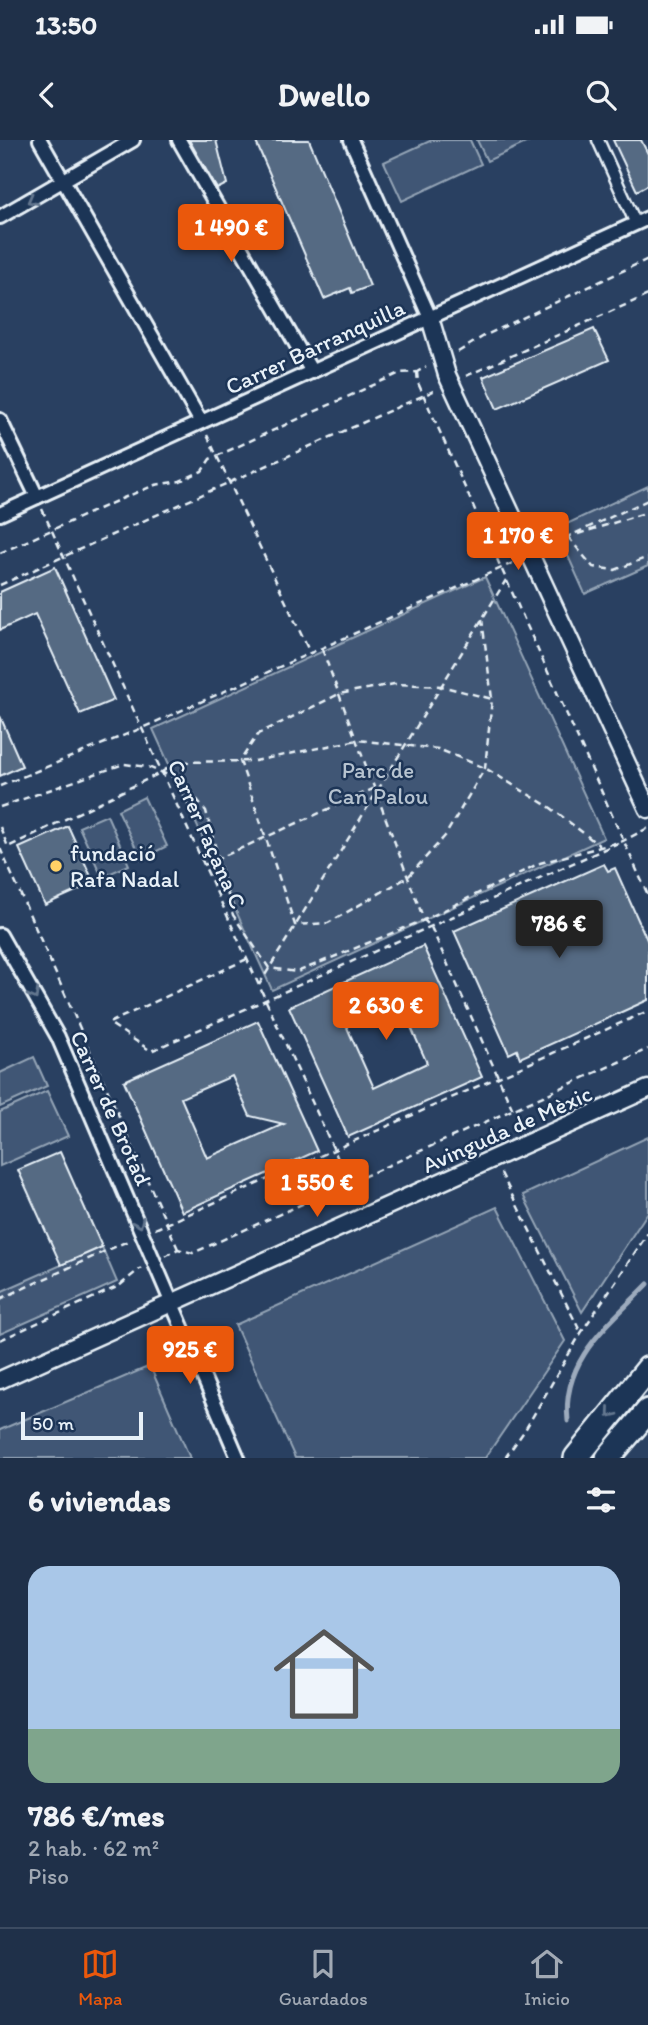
<!DOCTYPE html>
<html lang="es">
<meta charset="utf-8">
<style>
:root{--surface:#1f3049;--page:#2c3c53;--text:#f1f3f6;--muted:#a1a9b4;--line:#3c4b61;--accent:#ea580c}
body{margin:0;font-family:Itim,sans-serif;background:var(--page);color:var(--text);height:100vh;display:flex;flex-direction:column;font-size:26px;white-space:nowrap}
*{box-sizing:border-box;margin:0}
p{font-size:23px;color:var(--muted)}
.icon{flex:none;width:38px;height:38px;fill:none;stroke:currentColor;stroke-width:2;stroke-linecap:round;stroke-linejoin:round}
.map{position:relative;height:1318px;overflow:hidden}
.side{display:flex;flex-direction:column;background:var(--surface);flex:1}
.side>*{flex:none}
.scale{position:absolute;left:21px;bottom:18px;width:122px;box-sizing:border-box;padding-left:7px;border:4px solid #e8f1f8;border-top:0;font-size:19px;line-height:24px;white-space:nowrap;color:#e8f1f8;-webkit-text-stroke:5px #1d3557;paint-order:stroke}
.price{position:absolute;translate:-50% -60px;padding:0 16px;border-radius:7px;background:var(--accent);color:#fff;font-size:23px;line-height:46px;filter:drop-shadow(0 2px 4px #0008)}
.price::after{content:'';position:absolute;left:50%;top:42px;width:21px;height:16px;margin-left:-10px;background:inherit;clip-path:polygon(0 0,100% 0,50% 100%)}
.price.current{background:#222;color:#fff}
ul{padding:0;list-style:none}
li{display:grid;align-content:center;gap:14px;height:371px;padding:0 28px}
li+li{border-top:2px solid var(--line)}
li span{display:grid;place-items:center;height:217px;border-radius:21px;color:#555}
li>.icon{margin-inline-start:auto}
span .icon{width:126px;height:126px;fill:#fffc;stroke-width:1}
li b{font-size:30px}
h2{display:flex;justify-content:space-between;align-items:center;height:84px;padding:0 28px;font-size:30px}
.status{display:flex;justify-content:space-between;align-items:center;height:49px;padding:0 35px;background:var(--surface);direction:ltr}
.status svg{height:19px;fill:currentColor}
header{display:flex;justify-content:space-between;align-items:center;height:91px;padding:0 28px;background:var(--surface);font-size:32px;font-weight:800}
.menu{display:flex;justify-content:space-around;align-items:center;height:98px;border-top:2px solid var(--line);background:var(--surface);font-size:19px;color:var(--muted)}
.menu a{display:grid;justify-items:center;gap:4px}
.menu .current{color:var(--accent)}
.map>svg:first-child{display:block}
.green{fill:#415774;stroke:#94a4b6;stroke-width:2}
.lines{fill:none;stroke-linecap:round;stroke-linejoin:round}
.stream{stroke:#9dabbd;stroke-width:5}
.building{fill:#556a83;stroke:#e8f1f8;stroke-width:2;fill-rule:evenodd}
.pedestrian-casing{stroke:#e8f1f8;stroke-width:15}
.minor-casing{stroke:#e8f1f8;stroke-width:18}
.tertiary-casing{stroke:#e8f1f8;stroke-width:21}
.motorway-casing{stroke:#e8f1f8;stroke-width:28}
.path{stroke:#e8f1f8;stroke-width:2.5;stroke-dasharray:7 5;stroke-linecap:butt}
.pedestrian{stroke:#1d3557;stroke-width:10}
.minor{stroke:#1d3557;stroke-width:12}
.tertiary{stroke:#1d3557;stroke-width:16}
.motorway{stroke:#1d3557;stroke-width:23}
.oneway{stroke:#64778f}
.poi-dot{fill:#ffd166;stroke:#1d3557;stroke-width:2.5}
.labels{text-anchor:middle;dominant-baseline:central;stroke-width:5;stroke-linejoin:round;paint-order:stroke}
.street-label{font-size:23px;fill:#e8f1f8;stroke:#1d3557}
.park-label{font-size:23px;fill:#b6c3d0;stroke:#1d3557}
.poi-label{font-size:23px;fill:#e8f1f8;stroke:#1d3557;text-anchor:start}
</style>
<div class="status"><b>13:50</b><svg viewBox="0 0 49 12"><path d="M0 12V9h3v3zM5 12V6h3v6zM10 12V3h3v9zM15 12V0h3v12zM26 1h20v11H26zM47 4h2v5h-2z"/></svg></div>
<header><svg class="icon" aria-label="back" viewBox="0 0 24 24"><path d="M15 5l-7 7 7 7"/></svg>Dwello<svg class="icon" aria-label="search" viewBox="0 0 24 24"><circle cx="10" cy="10" r="6"/><path d="M15 15l6 6"/></svg></header>
<div class="map">
<svg width="648" height="1318" viewBox="0 0 648 1318">
<rect width="100%" height="100%" fill="#294061"/>
<filter id="ink" filterUnits="userSpaceOnUse"><feTurbulence type="fractalNoise" baseFrequency=".0143" numOctaves="2"/><feDisplacementMap in="SourceGraphic" scale="14" xChannelSelector="R" yChannelSelector="G"/><feConvolveMatrix kernelMatrix="1 2 1 2 8 2 1 2 1" color-interpolation-filters="sRGB"/></filter>
<g filter="url(#ink)">
<g class="green">
<polygon points="432,0 470,0 481,24 402,61 384,22"/>
<polygon points="477,0 532,0 487,21"/>
<polygon points="648,346 648,426 585,454 556,389"/>
<polygon points="485,437 604,698 272,850 153,589"/>
<polygon points="144,657 167,706 141,719 118,670"/>
<polygon points="107,675 129,725 102,737 79,687"/>
<polygon points="34,917 47,946 0,967 0,933"/>
<polygon points="47,951 68,996 0,1026 0,972"/>
<polygon points="648,997 648,1072 582,1172 523,1055"/>
<polygon points="497,1067 565,1201 485,1318 295,1318 235,1185"/>
<polygon points="102,1107 117,1142 0,1194 0,1152"/>
<polygon points="150,1226 190,1318 0,1318 0,1290"/>
</g>
<g class="lines">
<path class="stream" d="M 568,1281 C 561,1220 609,1184 648,1144"/>
</g>
<g class="building">
<polygon points="189,0 216,0 227,44 217,49"/>
<polygon points="255,0 309,0 370,146 352,153 350,148 324,159"/>
<polygon points="613,0 641,0 648,14 648,45 637,51"/>
<polygon points="594,189 609,220 497,269 483,237"/>
<polygon points="55,427 114,560 80,574 35,474 0,490 0,452"/>
<polygon points="0,576 22,626 0,636"/>
<polygon points="68,686 94,743 45,765 19,708"/>
<polygon points="604,724 608,731 615,728 648,802 648,860 520,918 517,910 509,914 454,791"/>
<path d="M 423,806 L 482,937 L 348,997 L 289,867 ZM 398,858 L 427,923 L 374,948 L 345,883 Z"/>
<path d="M 258,881 L 317,1011 L 182,1072 L 124,941 ZM 232,936 L 250,976 L 284,984 L 207,1018 L 181,958 Z"/>
<polygon points="60,1012 102,1107 61,1125 18,1030"/>
</g>
<g class="lines">
<g class="pedestrian-casing">
<polyline id="pedestrian" points="598,0 636,84"/>
</g>
<g class="minor-casing">
<g id="minor">
<polyline points="40,0 201,282"/>
<polyline points="179,0 312,232"/>
<polyline points="351,0 430,178"/>
<polyline points="0,77 133,0"/>
<polyline points="0,280 37,357"/>
<polyline points="0,374 648,78"/>
<polyline points="0,795 58,897 238,1318"/>
</g>
</g>
<g class="tertiary-casing">
<g id="tertiary">
<polyline points="430,178 447,235 648,669"/>
<polyline points="0,1240 648,949"/>
</g>
</g>
<g class="motorway-casing">
<g id="motorway">
<polyline points="576,1318 648,1229"/>
<polyline points="608,1318 648,1271"/>
</g>
</g>
<g class="path">
<polyline points="458,212 484,196 648,119"/>
<polyline points="417,232 418,243 648,755"/>
<polyline points="466,236 648,155"/>
<polyline points="207,295 310,513"/>
<polyline points="42,369 349,1043"/>
<polyline points="578,394 648,372"/>
<polyline points="568,397 593,427 615,430 648,417"/>
<polyline points="543,408 648,360"/>
<polyline points="0,413 121,359 155,345 180,341 202,331 210,319 400,233 417,232 426,227"/>
<polyline points="0,445 438,249"/>
<polyline points="482,479 492,559 485,628 445,696 408,737 328,783 295,785 240,621 258,594 339,554 394,544 441,546 492,559"/>
<polyline points="322,509 424,780 431,787 513,970"/>
<polyline points="0,646 142,588 515,422"/>
<polyline points="0,667 124,624 148,627 183,641 206,671 233,775 269,828 297,832 424,780 540,723 623,701 648,688"/>
<polyline points="0,687 8,707 162,632 176,622 255,621 357,600 438,609 485,628 551,668 600,706"/>
<polyline points="0,708 178,1109"/>
<polyline points="204,725 373,649"/>
<polyline points="247,819 109,883 151,911 618,703"/>
<polyline points="259,845 506,440"/>
<polyline points="501,1033 581,1193"/>
<polyline points="155,1089 648,871"/>
<polyline points="165,1116 178,1109 193,1113 648,909"/>
<polyline points="0,1159 130,1100"/>
<polyline points="0,1200 119,1146 141,1128"/>
<polyline points="505,1318 525,1290 581,1193 648,1093"/>
</g>
<use href="#pedestrian" class="pedestrian"/>
<use href="#minor" class="minor"/>
<use href="#tertiary" class="tertiary"/>
<use href="#motorway" class="motorway"/>
</g>
<defs><path id="oneway-chevron" d="M-2-3.5L2.5 0L-2 3.5" fill="none" stroke-width="1.6" stroke-linecap="round" stroke-linejoin="round" transform="scale(1.75)"/></defs>
<g class="oneway">
<use href="#oneway-chevron" transform="translate(32 60) rotate(151)"/>
<use href="#oneway-chevron" transform="translate(34 855) rotate(61)"/>
<use href="#oneway-chevron" transform="translate(139 1083) rotate(66)"/>
<use href="#oneway-chevron" transform="translate(611 1273) rotate(130)"/>
</g>
</g>
<circle class="poi-dot" cx="56" cy="726" r="7"/>
<g class="labels">
<g class="street-label">
<text transform="translate(315 207) rotate(-25)">Carrer Barranquilla</text>
<text transform="translate(207 694) rotate(66)">Carrer Façana C</text>
<text transform="translate(111 968) rotate(66)">Carrer de Brotad</text>
<text transform="translate(507 989) rotate(-24)">Avinguda de Mèxic</text>
</g>
<g class="park-label">
<text x="378" y="630">Parc de<tspan x="378" dy="26">Can Palou</tspan></text>
</g>
<g class="poi-label">
<text x="70" y="713">fundació<tspan x="70" dy="26">Rafa Nadal</tspan></text>
</g>
</g>
</svg>
<div class="scale">50 m</div>
<b class="price" style="left:231px;top:124px">1 490 €</b>
<b class="price" style="left:518px;top:432px">1 170 €</b>
<b class="price current" style="left:559px;top:820px">786 €</b>
<b class="price" style="left:386px;top:902px">2 630 €</b>
<b class="price" style="left:317px;top:1079px">1 550 €</b>
<b class="price" style="left:190px;top:1246px">925 €</b>
</div>
<section class="side">
<h2>6 viviendas<svg class="icon" aria-label="filters" viewBox="0 0 24 24"><path d="M4 7h16M4 17h16"/><circle cx="9" cy="7" r="2"/><circle cx="15" cy="17" r="2"/></svg></h2>
<ul>
<li><span style="background:linear-gradient(#a9c7e8 75%,#7fa58c 0)"><svg class="icon" aria-label="home" viewBox="0 0 24 24"><path d="M3 11l9-7 9 7M6 9v11h12V9"/></svg></span><div><b>786 €/mes</b><p>2 hab. · 62 m²</p><p>Piso</p></div></li>
</ul>
</section>
<nav class="menu">
<a class="current"><svg class="icon" aria-label="map" viewBox="0 0 24 24"><path d="M3 6l6-2 6 2 6-2v14l-6 2-6-2-6 2zM9 4v14M15 6v14"/></svg>Mapa</a>
<a><svg class="icon" aria-label="saved" viewBox="0 0 24 24"><path d="M7 4h10v16l-5-4-5 4z"/></svg>Guardados</a>
<a><svg class="icon" aria-label="home" viewBox="0 0 24 24"><path d="M3 11l9-7 9 7M6 9v11h12V9"/></svg>Inicio</a>
</nav>
